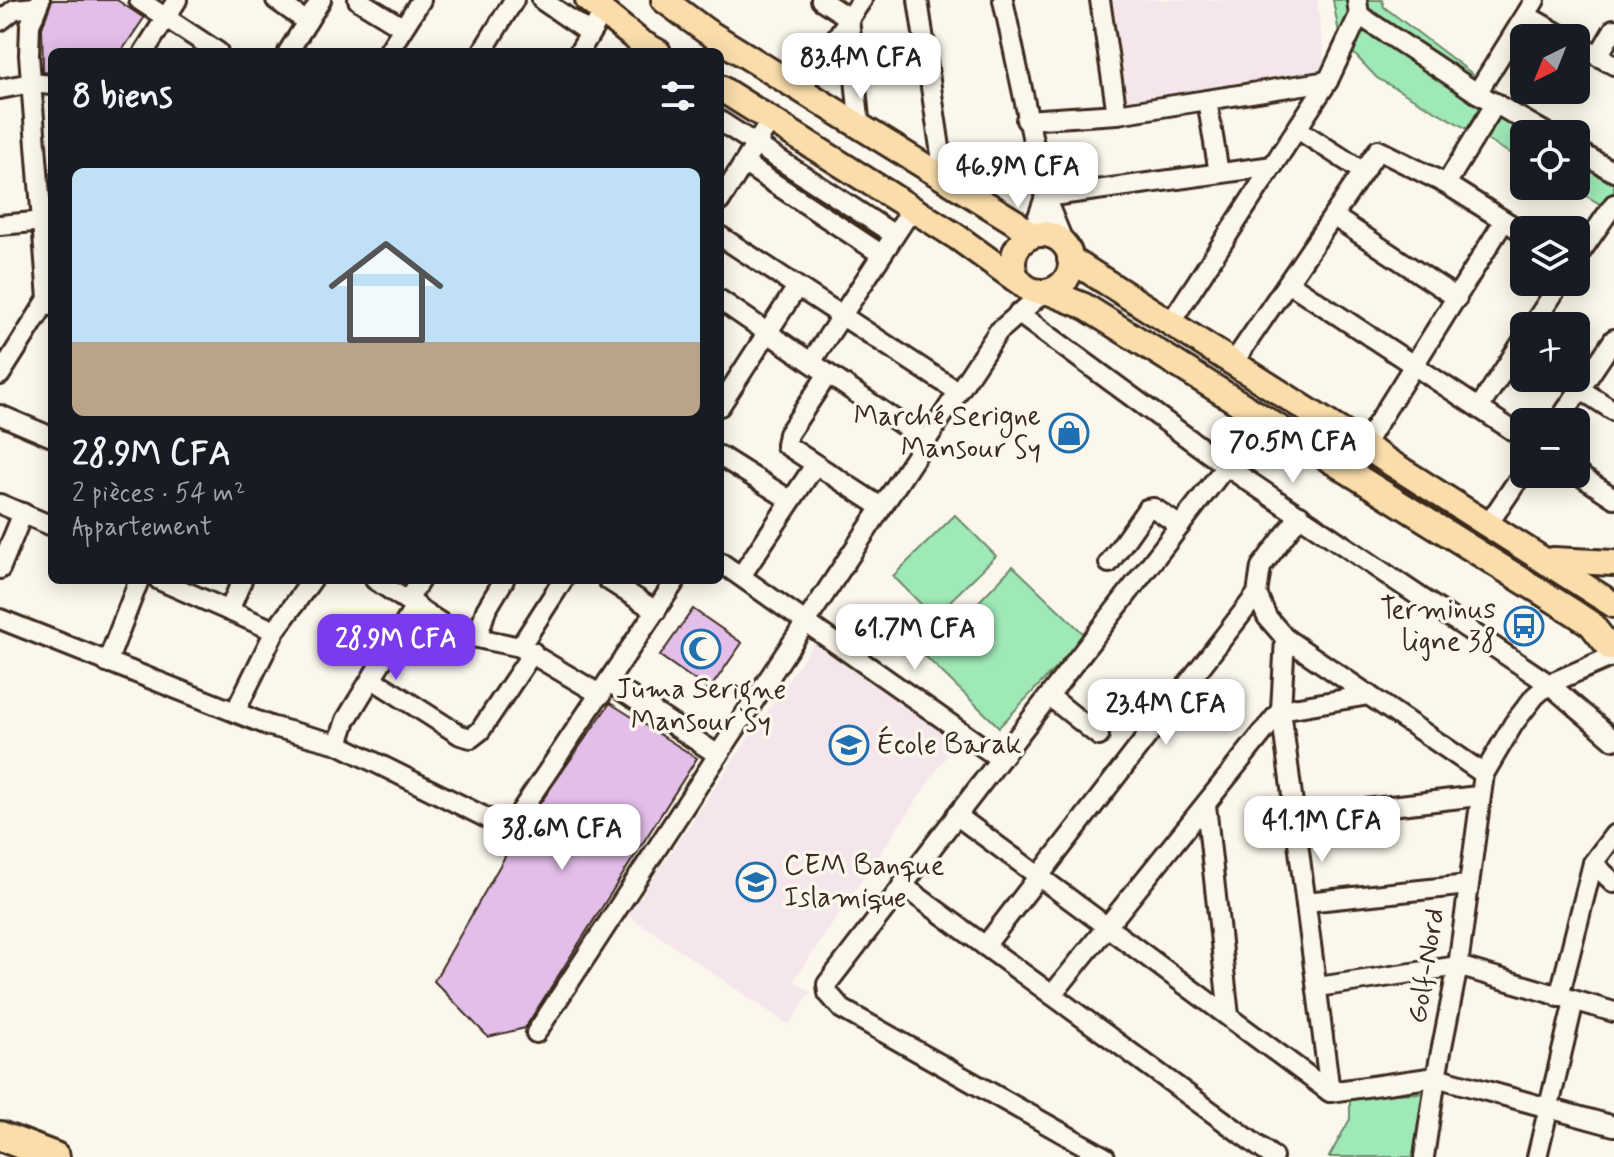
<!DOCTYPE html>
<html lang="fr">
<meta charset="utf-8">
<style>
:root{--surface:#171b24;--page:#20242c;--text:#f1f3f6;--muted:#9ea1a6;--accent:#7c3aed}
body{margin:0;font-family:Mynerve,sans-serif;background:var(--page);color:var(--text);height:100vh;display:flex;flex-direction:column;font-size:30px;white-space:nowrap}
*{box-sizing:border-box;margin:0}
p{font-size:26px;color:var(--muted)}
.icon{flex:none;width:44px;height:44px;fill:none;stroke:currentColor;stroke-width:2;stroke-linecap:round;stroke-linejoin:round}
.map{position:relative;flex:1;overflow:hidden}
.side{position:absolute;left:48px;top:48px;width:676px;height:536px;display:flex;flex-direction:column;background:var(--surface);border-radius:12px;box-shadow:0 4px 20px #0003}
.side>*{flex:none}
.needle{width:52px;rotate:223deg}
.fabs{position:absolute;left:1510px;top:24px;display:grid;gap:16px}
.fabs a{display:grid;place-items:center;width:80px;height:80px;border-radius:12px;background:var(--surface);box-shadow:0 4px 20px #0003;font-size:40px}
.price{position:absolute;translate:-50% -68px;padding:0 18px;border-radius:16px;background:#fff;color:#222;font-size:26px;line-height:52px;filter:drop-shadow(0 2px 4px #0008)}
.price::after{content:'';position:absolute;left:50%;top:48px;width:24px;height:18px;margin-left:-12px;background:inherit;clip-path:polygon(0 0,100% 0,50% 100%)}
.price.active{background:var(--accent);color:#fff}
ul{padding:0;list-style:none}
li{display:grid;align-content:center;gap:16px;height:424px;padding:0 24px}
li span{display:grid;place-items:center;height:248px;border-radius:12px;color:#555}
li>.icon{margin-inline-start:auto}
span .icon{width:144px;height:144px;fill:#fffc;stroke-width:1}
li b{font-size:34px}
h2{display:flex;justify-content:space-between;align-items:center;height:96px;padding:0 24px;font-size:34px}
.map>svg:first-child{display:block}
.built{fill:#f4e6eb}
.green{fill:#9fe8b7;stroke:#6d896a;stroke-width:2}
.building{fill:#e2bee9;stroke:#3b2a1e;stroke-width:2}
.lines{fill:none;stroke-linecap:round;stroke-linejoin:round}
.minor-casing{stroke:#3b2a1e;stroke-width:24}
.major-casing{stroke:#3b2a1e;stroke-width:30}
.highway-casing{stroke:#3b2a1e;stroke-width:34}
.minor{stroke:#fbf7ec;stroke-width:18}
.major{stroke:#faddab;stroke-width:24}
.highway{stroke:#faddab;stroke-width:28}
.labels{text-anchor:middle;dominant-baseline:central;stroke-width:7;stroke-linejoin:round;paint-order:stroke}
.poi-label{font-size:28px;fill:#3b2a1e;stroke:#fbf7ec;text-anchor:end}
.street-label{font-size:28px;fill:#3b2a1e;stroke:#fbf7ec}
</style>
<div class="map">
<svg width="1614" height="1157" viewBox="0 0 1614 1157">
<rect width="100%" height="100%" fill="#fbf7ec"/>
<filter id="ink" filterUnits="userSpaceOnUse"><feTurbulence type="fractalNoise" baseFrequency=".0125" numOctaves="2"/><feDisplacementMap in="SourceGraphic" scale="16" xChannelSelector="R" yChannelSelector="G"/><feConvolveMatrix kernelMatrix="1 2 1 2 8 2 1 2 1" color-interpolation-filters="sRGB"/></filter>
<g filter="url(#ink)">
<g class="built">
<polygon points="1104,0 1317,0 1326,74 1120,108"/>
<polygon points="815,641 958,739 794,980 811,992 789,1025 628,915"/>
</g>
<g class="green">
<polygon points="1333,0 1382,0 1384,7 1552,134 1524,134 1524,161 1377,78 1340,39"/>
<polygon points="1576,150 1614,171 1614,212 1569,186 1576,186"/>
<polygon points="955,515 996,556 934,617 893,576"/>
<polygon points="1013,566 1086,636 999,727 926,657"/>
<polygon points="1423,1093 1413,1157 1329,1157 1350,1119 1350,1095"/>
</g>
<g class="building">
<polygon points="52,0 117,0 144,18 121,52 52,52 52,73 43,72 42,28"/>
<polygon points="693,609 742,643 709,690 660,656"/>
<polygon points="610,703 697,758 525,1028 488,1037 434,981 515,839"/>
</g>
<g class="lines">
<g class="minor-casing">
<g id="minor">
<polyline points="40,0 30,25 29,55 48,299 52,306"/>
<polyline points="139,0 218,52"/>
<polyline points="276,0 307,22"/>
<polyline points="358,0 402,27"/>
<polyline points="542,0 590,33"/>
<polyline points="821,0 849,18 860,129"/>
<polyline points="918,0 945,181"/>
<polyline points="1003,0 1045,197 1066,248"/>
<polyline points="1100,0 1117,114"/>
<polyline points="1359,15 1477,93 1548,134"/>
<polyline points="1526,15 1566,38"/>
<polyline points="0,21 15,9 36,7"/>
<polyline points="1576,44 1614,65"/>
<polyline points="144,52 177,0"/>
<polyline points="288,52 321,0"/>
<polyline points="388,52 421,0"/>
<polyline points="482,52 514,0"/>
<polyline points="579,52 596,24"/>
<polyline points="1598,56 1614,29"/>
<polyline points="0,89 31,83 52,85"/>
<polyline points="800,90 862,0"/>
<polyline points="1477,93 1535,0"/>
<polyline points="1207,100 1219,173"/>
<polyline points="1026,120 1117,114 1328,81"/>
<polyline points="720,121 893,234"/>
<polyline points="1299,130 1362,171"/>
<polyline points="1576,150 1614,172"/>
<polyline points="745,164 881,254"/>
<polyline points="1446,184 1496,103"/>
<polyline points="1045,197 1273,166"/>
<polyline points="720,201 771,120"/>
<polyline points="1333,216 1457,298"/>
<polyline points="0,225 45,221"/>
<polyline points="720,236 957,391"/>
<polyline points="1031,236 1045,197"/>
<polyline points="1576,259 1614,204"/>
<polyline points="1289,283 1524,438"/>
<polyline points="720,300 926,441"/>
<polyline points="1018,313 1226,466 1549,684 1614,740"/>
<polyline points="1169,325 1328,81 1359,15 1357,0"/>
<polyline points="1532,326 1561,282"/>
<polyline points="811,362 912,209"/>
<polyline points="1233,363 1378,150 1446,184 1524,233"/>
<polyline points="828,374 788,434 786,445 881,507"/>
<polyline points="0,375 48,299"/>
<polyline points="1580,389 1614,411"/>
<polyline points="720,406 797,287"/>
<polyline points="1479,408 1524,339"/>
<polyline points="0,415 52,437"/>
<polyline points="1558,422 1614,339"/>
<polyline points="1364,445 1504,221"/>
<polyline points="720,456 790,500"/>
<polyline points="1576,473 1614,498"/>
<polyline points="0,504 52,526"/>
<polyline points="1489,523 1524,471"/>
<polyline points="720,562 1000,759"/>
<polyline points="1109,563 1147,509 1154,508 1180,526"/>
<polyline points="0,569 23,513"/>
<polyline points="741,576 815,465"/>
<polyline points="159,580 275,631"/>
<polyline points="375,580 458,634 520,647 601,695"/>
<polyline points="608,580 656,611"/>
<polyline points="1257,594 1267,617 1285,638 1484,774"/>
<polyline points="408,600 420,580"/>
<polyline points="229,611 242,580"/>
<polyline points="0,619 270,726 338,744 509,829 676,580"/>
<polyline points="478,635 486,610 504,580"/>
<polyline points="1285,638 1281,710 1330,1092"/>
<polyline points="520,647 563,580"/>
<polyline points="107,663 139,580"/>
<polyline points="374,680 460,735 471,738 480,731 533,652"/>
<polyline points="609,682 718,755 998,332 1043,293"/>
<polyline points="1049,696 1099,736"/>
<polyline points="235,712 275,631 312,580"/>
<polyline points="338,744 346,720 416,605"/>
<polyline points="1206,805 1229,1016"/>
<polyline points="956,815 1330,1092 1436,1077 1614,1126"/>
<polyline points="1295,817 1478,796"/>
<polyline points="1593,863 1614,883"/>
<polyline points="902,885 1273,1157"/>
<polyline points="1306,902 1468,885"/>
<polyline points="985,946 1257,594 1261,567 1300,515"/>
<polyline points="1318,987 1458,966 1614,1012"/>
<polyline points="1052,995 1281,710 1369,695"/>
<polyline points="1559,997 1593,863 1614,835"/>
<polyline points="536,1033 718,755"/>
<polyline points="1105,1157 842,1009 828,993 827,984 1226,466"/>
<polyline points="1424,1157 1436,1077 1458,966 1484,774 1514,723 1535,696 1549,684 1613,656"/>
<polyline points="1537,1157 1574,1001"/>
</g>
</g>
<g class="major-casing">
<g id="major">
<polyline points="588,0 640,42 658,52"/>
<polyline points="664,0 706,31 1015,222 1031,236"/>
<polyline points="720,88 957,237 1018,281"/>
<circle cx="1042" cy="263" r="29"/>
<polyline points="1070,259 1614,605"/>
<polyline points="1049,292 1084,306 1573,612 1591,624 1610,648"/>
<polyline points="1553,560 1614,563"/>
</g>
</g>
<g class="highway-casing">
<polyline id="highway" points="0,1136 55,1157"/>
</g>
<use href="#minor" class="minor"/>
<use href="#major" class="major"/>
<use href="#highway" class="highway"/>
</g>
</g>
<defs>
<g id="shop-ring" transform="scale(2)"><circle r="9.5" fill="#fbf7ec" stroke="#1f6fb2" stroke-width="1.5"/><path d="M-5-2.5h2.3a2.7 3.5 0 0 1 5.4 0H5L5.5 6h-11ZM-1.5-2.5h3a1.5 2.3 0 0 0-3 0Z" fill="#1f6fb2"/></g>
<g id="bus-ring" transform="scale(2)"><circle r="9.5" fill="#fbf7ec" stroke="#1f6fb2" stroke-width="1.5"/><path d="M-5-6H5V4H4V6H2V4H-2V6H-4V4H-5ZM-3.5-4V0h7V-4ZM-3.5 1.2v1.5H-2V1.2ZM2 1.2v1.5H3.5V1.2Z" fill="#1f6fb2"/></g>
<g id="mosque-ring" transform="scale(2)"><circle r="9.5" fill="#fbf7ec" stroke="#1f6fb2" stroke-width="1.5"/><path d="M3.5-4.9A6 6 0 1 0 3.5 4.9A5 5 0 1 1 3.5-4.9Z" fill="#1f6fb2"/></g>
<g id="school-ring" transform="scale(2)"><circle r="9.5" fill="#fbf7ec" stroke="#1f6fb2" stroke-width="1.5"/><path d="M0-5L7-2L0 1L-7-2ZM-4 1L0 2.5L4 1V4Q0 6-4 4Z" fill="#1f6fb2"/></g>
</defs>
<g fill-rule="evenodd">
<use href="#shop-ring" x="1069" y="433"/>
<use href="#bus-ring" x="1524" y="626"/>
<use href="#mosque-ring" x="701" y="649"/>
<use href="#school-ring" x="849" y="745"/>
<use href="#school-ring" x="756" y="882"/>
</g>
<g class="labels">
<g class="poi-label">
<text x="1041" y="417">Marché Serigne<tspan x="1041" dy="32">Mansour Sy</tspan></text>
<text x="1496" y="610">Terminus<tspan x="1496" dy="32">ligne 38</tspan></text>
<text x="701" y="690" text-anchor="middle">Juma Serigne<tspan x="701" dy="32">Mansour Sy</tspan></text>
<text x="877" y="745" text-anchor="start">École Barak</text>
<text x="784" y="866" text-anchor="start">CEM Banque<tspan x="784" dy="32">Islamique</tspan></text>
</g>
<g class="street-label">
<text transform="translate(1427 966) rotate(-81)">Golf-Nord</text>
</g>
</g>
</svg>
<div class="fabs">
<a><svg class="needle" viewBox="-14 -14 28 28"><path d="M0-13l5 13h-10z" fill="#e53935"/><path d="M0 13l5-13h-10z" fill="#9ea1a6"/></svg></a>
<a><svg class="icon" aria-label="locate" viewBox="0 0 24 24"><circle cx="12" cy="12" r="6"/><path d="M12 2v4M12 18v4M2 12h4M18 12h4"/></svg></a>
<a><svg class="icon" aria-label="layers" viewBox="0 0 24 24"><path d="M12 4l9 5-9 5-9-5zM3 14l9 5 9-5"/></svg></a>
<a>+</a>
<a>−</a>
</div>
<b class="price" style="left:861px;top:101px">83.4M CFA</b>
<b class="price" style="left:1018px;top:210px">46.9M CFA</b>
<b class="price" style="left:1293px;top:485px">70.5M CFA</b>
<b class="price" style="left:915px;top:672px">61.7M CFA</b>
<b class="price active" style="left:396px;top:682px">28.9M CFA</b>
<b class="price" style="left:1166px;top:747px">23.4M CFA</b>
<b class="price" style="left:1322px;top:864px">41.1M CFA</b>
<b class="price" style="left:562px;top:872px">38.6M CFA</b>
<section class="side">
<h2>8 biens<svg class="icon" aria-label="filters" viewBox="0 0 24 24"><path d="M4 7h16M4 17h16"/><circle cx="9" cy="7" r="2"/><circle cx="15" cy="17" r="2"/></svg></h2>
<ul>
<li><span style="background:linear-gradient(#bfe0f5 70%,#b9a48a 0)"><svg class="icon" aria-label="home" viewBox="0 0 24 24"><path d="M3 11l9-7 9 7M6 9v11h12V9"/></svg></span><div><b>28.9M CFA</b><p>2 pièces · 54 m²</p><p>Appartement</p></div></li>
</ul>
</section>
</div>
